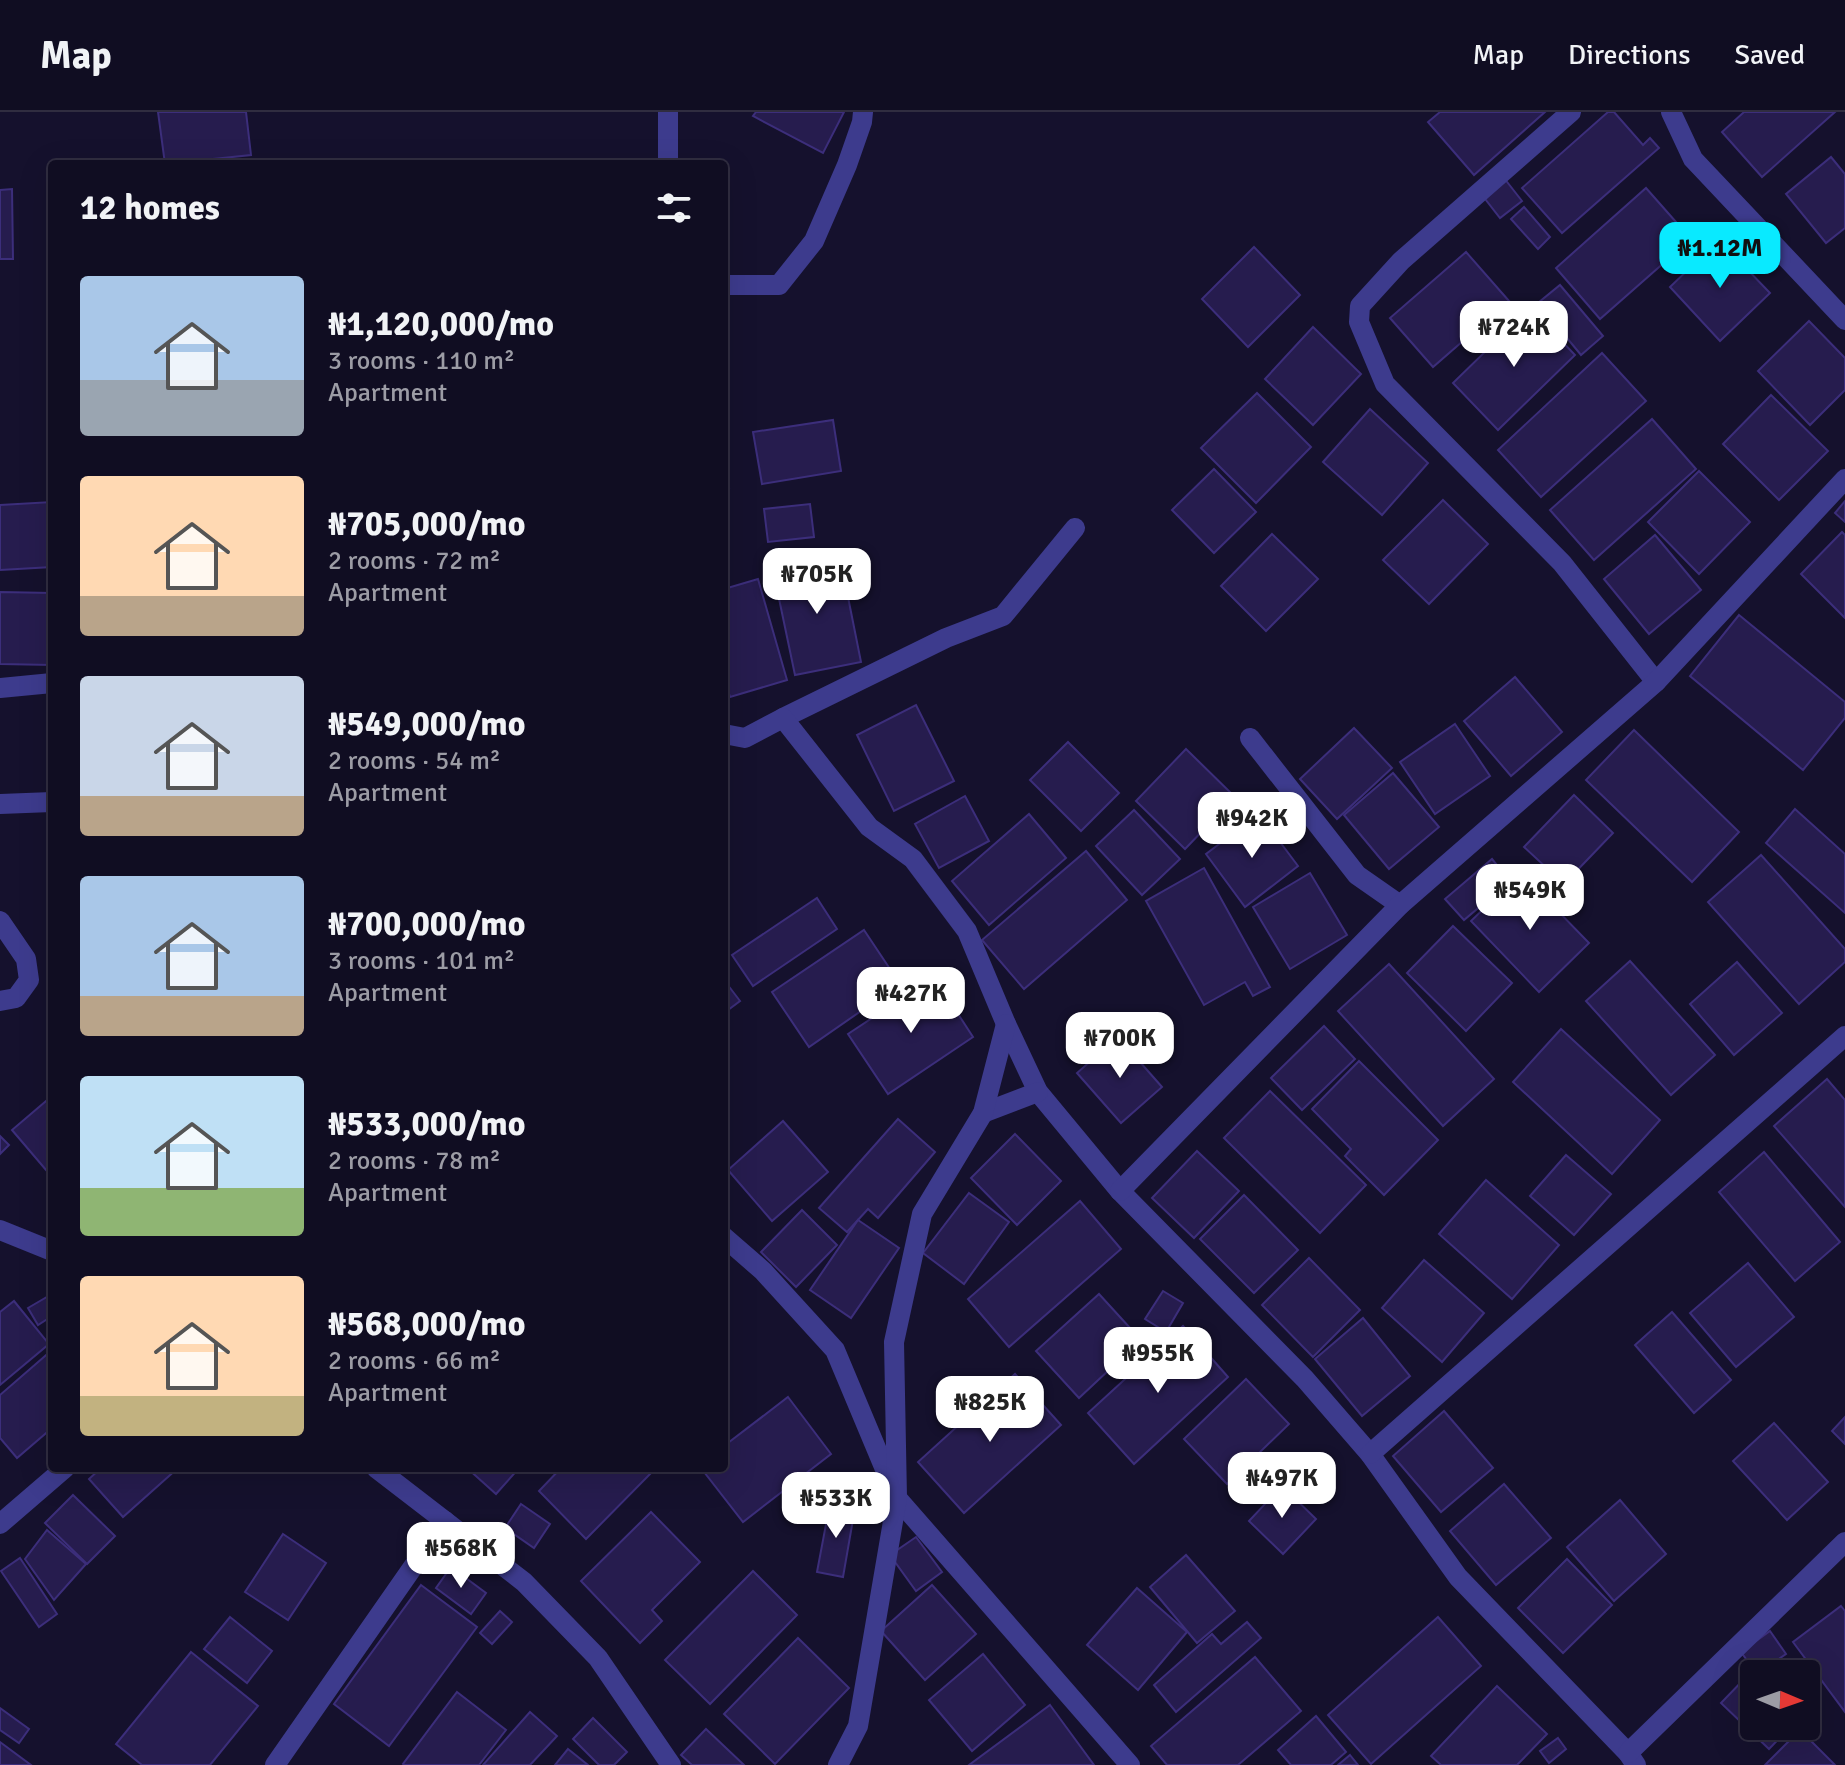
<!DOCTYPE html>
<meta charset="utf-8">
<style>
:root{--surface:#100d22;--page:#19162a;--text:#f1f3f6;--muted:#9c9ca5;--line:#302d40;--accent:#09eaff}
body{margin:0;font-family:Signika,sans-serif;background:var(--page);color:var(--text);height:100vh;display:flex;flex-direction:column;font-size:30px;white-space:nowrap}
*{box-sizing:border-box;margin:0}
p{font-size:26px;color:var(--muted)}
.icon{flex:none;width:44px;height:44px;fill:none;stroke:currentColor;stroke-width:2;stroke-linecap:round;stroke-linejoin:round}
.map{position:relative;flex:1;overflow:hidden}
.drawer{position:absolute;left:48px;top:48px;width:680px;height:1312px;display:flex;flex-direction:column;background:var(--surface);border-radius:8px;box-shadow:0 8px 32px #0002,0 0 0 2px var(--line)}
.drawer>*{flex:none}
.needle{width:52px;rotate:92deg}
.controls{position:absolute;left:1740px;top:1548px;display:grid;gap:16px}
.controls a{display:grid;place-items:center;width:80px;height:80px;border-radius:8px;background:var(--surface);box-shadow:0 8px 32px #0002,0 0 0 2px var(--line);font-size:40px}
.price{position:absolute;translate:-50% -68px;padding:0 18px;border-radius:16px;background:#fff;color:#222;font-size:26px;line-height:52px;filter:drop-shadow(0 2px 4px #0008)}
.price::after{content:'';position:absolute;left:50%;top:48px;width:24px;height:18px;margin-left:-12px;background:inherit;clip-path:polygon(0 0,100% 0,50% 100%)}
.price.selected{background:var(--accent);color:#111}
ul{padding:0;list-style:none}
li{display:flex;align-items:center;gap:24px;height:200px;padding:0 32px}
li span{display:grid;place-items:center;flex:none;width:224px;height:160px;border-radius:8px;color:#555}
li>.icon{margin-inline-start:auto}
span .icon{width:96px;height:96px;fill:#fffc;stroke-width:1}
li b{font-size:34px}
h2{display:flex;justify-content:space-between;align-items:center;height:96px;padding:0 32px;font-size:34px}
header{display:flex;align-items:center;gap:48px;box-sizing:border-box;height:112px;padding:0 40px;background:var(--surface);border-bottom:2px solid var(--line)}
header strong{font-size:38px}
nav{display:flex;gap:44px;margin-inline-start:auto;font-size:28px}
.map>svg:first-child{display:block}
.building{fill:#261c4e;stroke:#3c2e7b;stroke-width:2}
.lines{fill:none;stroke-linecap:round;stroke-linejoin:round}
.street{stroke:#3d3b8d;stroke-width:20}
</style>
<header>
<strong>Map</strong>
<nav><a>Map</a><a>Directions</a><a>Saved</a></nav>
</header>
<div class="map">
<svg width="1845" height="1653" viewBox="0 0 1845 1653">
<rect width="100%" height="100%" fill="#15112d"/>
<g class="building">
<polygon points="158,0 246,0 251,43 165,52"/>
<polygon points="756,0 844,0 823,41 753,4"/>
<polygon points="1440,0 1545,0 1474,63 1428,10"/>
<polygon points="1608,0 1614,0 1643,33 1650,26 1659,36 1562,121 1522,76"/>
<polygon points="1744,0 1835,0 1762,65 1722,20"/>
<polygon points="1831,45 1845,62 1845,116 1826,131 1786,82"/>
<polygon points="1504,66 1522,89 1500,106 1482,83"/>
<polygon points="1646,76 1691,127 1600,207 1556,156"/>
<polygon points="12,77 13,147 0,147 0,78"/>
<polygon points="1524,95 1550,125 1538,137 1511,107"/>
<polygon points="1719,128 1770,181 1720,229 1670,175"/>
<polygon points="1254,135 1300,183 1248,235 1202,187"/>
<polygon points="1466,140 1509,189 1433,255 1390,206"/>
<polygon points="1560,173 1603,224 1581,243 1538,191"/>
<polygon points="1530,196 1575,243 1498,318 1453,271"/>
<polygon points="1809,209 1845,246 1845,278 1810,313 1758,259"/>
<polygon points="1313,215 1361,262 1313,313 1265,267"/>
<polygon points="1602,241 1646,289 1541,385 1498,338"/>
<polygon points="1257,281 1311,335 1256,391 1201,336"/>
<polygon points="1771,283 1828,339 1779,388 1723,332"/>
<polygon points="1370,297 1428,351 1382,403 1323,350"/>
<polygon points="1652,307 1696,357 1594,448 1550,398"/>
<polygon points="833,308 841,359 762,372 753,320"/>
<polygon points="724,341 729,376 724,376"/>
<polygon points="1214,357 1256,400 1214,441 1172,398"/>
<polygon points="1699,359 1750,410 1699,462 1648,410"/>
<polygon points="1443,388 1488,432 1429,492 1383,448"/>
<polygon points="1845,389 1845,410 1835,401"/>
<polygon points="52,390 52,455 0,458 0,393"/>
<polygon points="810,392 814,425 768,430 764,397"/>
<polygon points="1842,420 1845,423 1845,506 1801,462"/>
<polygon points="1272,422 1318,467 1266,519 1221,474"/>
<polygon points="1655,423 1701,478 1649,522 1604,467"/>
<polygon points="840,445 861,550 795,563 773,458"/>
<polygon points="758,467 787,568 730,585 724,564 724,477"/>
<polygon points="0,480 52,481 52,553 0,552"/>
<polygon points="1739,503 1845,590 1845,606 1803,658 1690,564"/>
<polygon points="1515,565 1562,620 1511,664 1464,609"/>
<polygon points="916,593 954,669 894,699 857,623"/>
<polygon points="1455,612 1490,664 1435,702 1400,650"/>
<polygon points="1354,616 1392,656 1337,707 1300,667"/>
<polygon points="1634,618 1739,720 1692,770 1586,668"/>
<polygon points="1068,630 1119,681 1081,719 1030,668"/>
<polygon points="1186,637 1235,685 1185,737 1136,689"/>
<polygon points="1393,661 1439,715 1389,757 1344,703"/>
<polygon points="1574,683 1613,721 1564,772 1524,735"/>
<polygon points="965,684 989,729 939,756 915,712"/>
<polygon points="1795,697 1845,742 1845,801 1766,731"/>
<polygon points="1134,698 1180,747 1142,783 1096,734"/>
<polygon points="1029,702 1066,746 989,813 952,769"/>
<polygon points="1259,702 1298,754 1245,795 1206,742"/>
<polygon points="1086,739 1127,788 1024,877 982,828"/>
<polygon points="1761,743 1845,837 1845,850 1799,892 1708,790"/>
<polygon points="1492,747 1510,769 1464,808 1445,787"/>
<polygon points="1204,756 1270,875 1253,884 1245,870 1204,893 1146,789"/>
<polygon points="1310,761 1347,823 1290,857 1253,795"/>
<polygon points="1521,761 1589,831 1539,880 1471,809"/>
<polygon points="817,786 837,817 753,874 732,843"/>
<polygon points="1453,814 1512,871 1466,919 1407,861"/>
<polygon points="864,818 900,872 809,935 772,880"/>
<polygon points="1630,849 1715,943 1671,983 1586,889"/>
<polygon points="1737,850 1782,901 1734,943 1690,892"/>
<polygon points="1389,852 1494,967 1443,1014 1338,899"/>
<polygon points="934,865 973,925 888,982 848,922"/>
<polygon points="724,868 740,889 724,901"/>
<polygon points="1324,914 1355,947 1302,998 1271,966"/>
<polygon points="1561,917 1660,1008 1612,1062 1513,970"/>
<polygon points="1118,925 1162,975 1121,1011 1077,961"/>
<polygon points="1359,949 1438,1028 1384,1083 1345,1044 1351,1037 1312,997"/>
<polygon points="1827,967 1845,988 1845,1095 1774,1014"/>
<polygon points="1270,979 1366,1073 1320,1121 1224,1026"/>
<polygon points="52,984 52,1065 12,1018"/>
<polygon points="898,1007 935,1040 878,1106 868,1097 847,1120 819,1096"/>
<polygon points="783,1009 828,1060 772,1109 728,1058"/>
<polygon points="1015,1022 1061,1069 1017,1113 971,1066"/>
<polygon points="0,1024 9,1033 0,1042"/>
<polygon points="1197,1039 1239,1079 1194,1126 1152,1086"/>
<polygon points="1764,1040 1840,1130 1795,1169 1719,1080"/>
<polygon points="1566,1043 1611,1082 1574,1123 1530,1084"/>
<polygon points="1486,1068 1559,1133 1512,1187 1439,1122"/>
<polygon points="969,1081 1009,1110 964,1172 923,1141"/>
<polygon points="1244,1083 1298,1138 1254,1181 1200,1127"/>
<polygon points="1080,1089 1121,1137 1009,1235 968,1187"/>
<polygon points="802,1098 837,1133 796,1175 761,1140"/>
<polygon points="858,1108 899,1136 851,1206 810,1178"/>
<polygon points="1309,1146 1360,1198 1313,1245 1262,1193"/>
<polygon points="1424,1148 1484,1201 1442,1250 1382,1196"/>
<polygon points="1748,1151 1794,1205 1736,1255 1690,1201"/>
<polygon points="1163,1179 1183,1191 1166,1220 1145,1207"/>
<polygon points="52,1182 52,1204 38,1213 28,1196"/>
<polygon points="1099,1182 1141,1228 1079,1286 1036,1239"/>
<polygon points="14,1189 49,1232 0,1273 0,1200"/>
<polygon points="1672,1200 1731,1268 1694,1301 1635,1233"/>
<polygon points="1363,1206 1410,1264 1362,1304 1315,1247"/>
<polygon points="1183,1214 1228,1265 1134,1352 1088,1301"/>
<polygon points="52,1238 52,1316 17,1346 0,1326 0,1283"/>
<polygon points="1015,1262 1061,1313 964,1401 918,1350"/>
<polygon points="1246,1267 1289,1312 1227,1372 1184,1327"/>
<polygon points="788,1285 831,1342 743,1410 701,1356 724,1356 724,1334"/>
<polygon points="1444,1299 1493,1356 1441,1400 1393,1344"/>
<polygon points="1845,1305 1845,1332 1832,1319"/>
<polygon points="1774,1311 1828,1370 1787,1408 1733,1349"/>
<polygon points="101,1356 178,1356 123,1405 89,1367"/>
<polygon points="467,1356 519,1356 496,1382"/>
<polygon points="561,1356 656,1356 586,1427 539,1379"/>
<polygon points="1504,1372 1551,1426 1496,1473 1450,1419"/>
<polygon points="1282,1374 1316,1407 1283,1442 1249,1409"/>
<polygon points="73,1383 115,1424 87,1452 45,1411"/>
<polygon points="1620,1388 1666,1442 1614,1489 1567,1435"/>
<polygon points="830,1391 855,1396 843,1465 817,1460"/>
<polygon points="521,1392 550,1412 534,1436 505,1416"/>
<polygon points="651,1400 700,1450 652,1498 662,1509 640,1531 581,1469"/>
<polygon points="47,1418 86,1452 54,1488 25,1447"/>
<polygon points="283,1422 326,1451 288,1508 245,1480"/>
<polygon points="916,1425 942,1460 916,1479 890,1443"/>
<polygon points="1186,1443 1235,1499 1197,1531 1150,1475"/>
<polygon points="20,1446 57,1502 39,1515 1,1459"/>
<polygon points="1567,1447 1612,1493 1563,1541 1518,1496"/>
<polygon points="451,1455 486,1481 471,1502 436,1476"/>
<polygon points="753,1459 797,1503 710,1592 665,1548"/>
<polygon points="421,1473 477,1515 389,1634 334,1592"/>
<polygon points="932,1473 976,1522 925,1568 881,1519"/>
<polygon points="1137,1476 1187,1520 1138,1578 1087,1533"/>
<polygon points="1841,1494 1845,1499 1845,1600 1793,1530"/>
<polygon points="500,1499 512,1510 492,1532 480,1521"/>
<polygon points="230,1505 272,1539 247,1571 204,1537"/>
<polygon points="1438,1505 1481,1554 1371,1652 1328,1603"/>
<polygon points="1247,1510 1261,1526 1176,1600 1154,1573 1212,1522 1221,1532"/>
<polygon points="1770,1519 1786,1542 1757,1562 1741,1540"/>
<polygon points="798,1526 849,1576 775,1652 724,1602"/>
<polygon points="191,1540 258,1594 210,1653 142,1653 116,1632"/>
<polygon points="983,1542 1025,1593 972,1639 929,1588"/>
<polygon points="1255,1545 1301,1599 1238,1653 1167,1653 1151,1634"/>
<polygon points="1750,1561 1754,1565 1754,1614 1791,1614 1769,1637 1721,1591"/>
<polygon points="1497,1574 1547,1622 1517,1653 1441,1653 1431,1644"/>
<polygon points="457,1580 506,1618 479,1653 404,1653 403,1652"/>
<polygon points="1050,1593 1094,1653 969,1653"/>
<polygon points="0,1596 29,1617 19,1631 0,1618"/>
<polygon points="530,1600 557,1624 530,1653 483,1653"/>
<polygon points="1316,1604 1346,1640 1331,1653 1291,1653 1278,1638"/>
<polygon points="593,1606 627,1640 614,1653 599,1653 573,1627"/>
<polygon points="706,1617 744,1653 692,1653 681,1643"/>
<polygon points="1800,1618 1835,1653 1765,1653"/>
<polygon points="1558,1626 1566,1637 1549,1651 1540,1639"/>
<polygon points="0,1630 31,1653 0,1653"/>
<polygon points="568,1637 588,1653 555,1653"/>
<polygon points="1350,1643 1358,1653 1338,1653"/>
</g>
<g class="lines">
<g class="street">
<polyline points="668,0 668,52"/>
<polyline points="1571,0 1401,149 1360,194 1359,210 1385,272 1562,451 1656,570"/>
<polyline points="1671,0 1693,47 1845,208"/>
<polyline points="724,173 779,173 814,129 847,53 862,10 863,0"/>
<polyline points="0,576 52,571"/>
<polyline points="783,606 946,526 1003,504 1075,416"/>
<polyline points="724,622 745,626 783,606 869,715 913,747 967,819 1006,912 1038,980 1120,1079 1305,1267 1370,1342 1458,1465 1628,1641 1636,1653"/>
<polyline points="1250,626 1357,763 1400,793"/>
<polyline points="0,692 52,690"/>
<polyline points="0,809 26,847 29,868 16,886 0,889"/>
<polyline points="983,1001 1038,980"/>
<polyline points="1120,1079 1400,793 1656,570 1845,367"/>
<polyline points="0,1118 52,1139"/>
<polyline points="724,1125 763,1159 835,1238 897,1386 1130,1653"/>
<polyline points="1370,1342 1845,924"/>
<polyline points="376,1356 524,1470 598,1546 671,1653"/>
<polyline points="0,1412 65,1356"/>
<polyline points="1628,1641 1845,1430"/>
<polyline points="275,1653 445,1409"/>
<polyline points="838,1653 858,1614 897,1386 894,1230 922,1102 983,1001 1006,912"/>
</g>
</g>
</svg>
<div class="controls">
<a><svg class="needle" viewBox="-14 -14 28 28"><path d="M0-13l5 13h-10z" fill="#e53935"/><path d="M0 13l5-13h-10z" fill="#9c9ca5"/></svg></a>
</div>
<b class="price selected" style="left:1720px;top:178px">₦1.12M</b>
<b class="price" style="left:1514px;top:257px">₦724K</b>
<b class="price" style="left:817px;top:504px">₦705K</b>
<b class="price" style="left:1252px;top:748px">₦942K</b>
<b class="price" style="left:1530px;top:820px">₦549K</b>
<b class="price" style="left:911px;top:923px">₦427K</b>
<b class="price" style="left:1120px;top:968px">₦700K</b>
<b class="price" style="left:1158px;top:1283px">₦955K</b>
<b class="price" style="left:990px;top:1332px">₦825K</b>
<b class="price" style="left:1282px;top:1408px">₦497K</b>
<b class="price" style="left:836px;top:1428px">₦533K</b>
<b class="price" style="left:461px;top:1478px">₦568K</b>
<section class="drawer">
<h2>12 homes<svg class="icon" aria-label="filters" viewBox="0 0 24 24"><path d="M4 7h16M4 17h16"/><circle cx="9" cy="7" r="2"/><circle cx="15" cy="17" r="2"/></svg></h2>
<ul>
<li><span style="background:linear-gradient(#a9c7e8 65%,#9aa5b1 0)"><svg class="icon" aria-label="home" viewBox="0 0 24 24"><path d="M3 11l9-7 9 7M6 9v11h12V9"/></svg></span><div><b>₦1,120,000/mo</b><p>3 rooms · 110 m²</p><p>Apartment</p></div></li>
<li><span style="background:linear-gradient(#ffd9b3 75%,#b9a48a 0)"><svg class="icon" aria-label="home" viewBox="0 0 24 24"><path d="M3 11l9-7 9 7M6 9v11h12V9"/></svg></span><div><b>₦705,000/mo</b><p>2 rooms · 72 m²</p><p>Apartment</p></div></li>
<li><span style="background:linear-gradient(#c9d6e8 75%,#b9a48a 0)"><svg class="icon" aria-label="home" viewBox="0 0 24 24"><path d="M3 11l9-7 9 7M6 9v11h12V9"/></svg></span><div><b>₦549,000/mo</b><p>2 rooms · 54 m²</p><p>Apartment</p></div></li>
<li><span style="background:linear-gradient(#a9c7e8 75%,#b9a48a 0)"><svg class="icon" aria-label="home" viewBox="0 0 24 24"><path d="M3 11l9-7 9 7M6 9v11h12V9"/></svg></span><div><b>₦700,000/mo</b><p>3 rooms · 101 m²</p><p>Apartment</p></div></li>
<li><span style="background:linear-gradient(#bfe0f5 70%,#8fb573 0)"><svg class="icon" aria-label="home" viewBox="0 0 24 24"><path d="M3 11l9-7 9 7M6 9v11h12V9"/></svg></span><div><b>₦533,000/mo</b><p>2 rooms · 78 m²</p><p>Apartment</p></div></li>
<li><span style="background:linear-gradient(#ffd9b3 75%,#c2b280 0)"><svg class="icon" aria-label="home" viewBox="0 0 24 24"><path d="M3 11l9-7 9 7M6 9v11h12V9"/></svg></span><div><b>₦568,000/mo</b><p>2 rooms · 66 m²</p><p>Apartment</p></div></li>
</ul>
</section>
</div>
